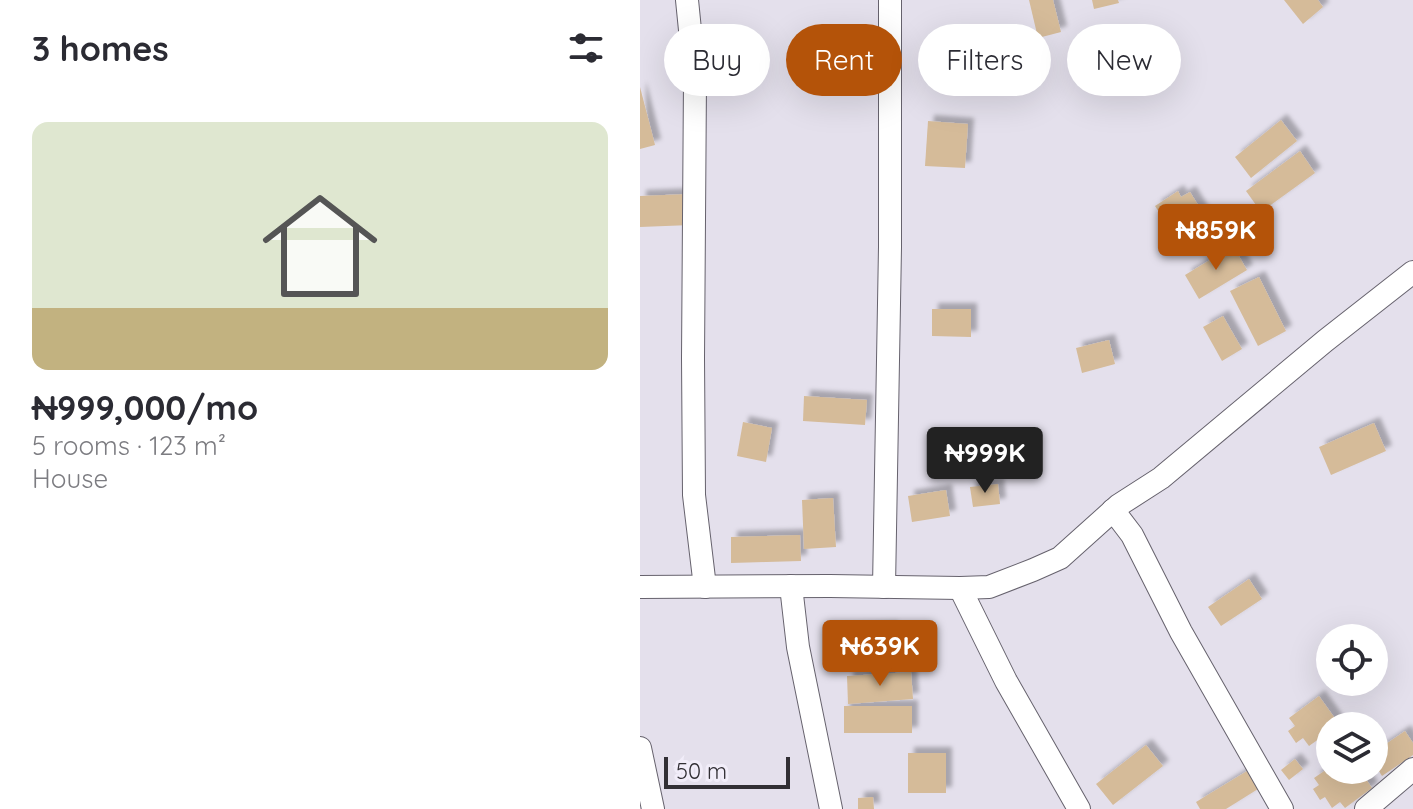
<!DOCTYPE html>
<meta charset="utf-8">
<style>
:root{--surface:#fff;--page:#f2f2f3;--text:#2b2b33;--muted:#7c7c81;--accent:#b45309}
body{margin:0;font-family:Quicksand,sans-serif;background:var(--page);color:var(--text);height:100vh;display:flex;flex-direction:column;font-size:30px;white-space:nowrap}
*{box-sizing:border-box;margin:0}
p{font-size:26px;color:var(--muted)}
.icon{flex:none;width:44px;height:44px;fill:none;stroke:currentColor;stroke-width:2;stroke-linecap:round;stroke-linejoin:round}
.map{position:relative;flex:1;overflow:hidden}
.details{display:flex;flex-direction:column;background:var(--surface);width:640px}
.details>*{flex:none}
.top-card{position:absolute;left:24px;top:24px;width:628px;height:72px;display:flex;gap:16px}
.fabs{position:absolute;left:676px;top:624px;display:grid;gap:16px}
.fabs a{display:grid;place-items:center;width:72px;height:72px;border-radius:50%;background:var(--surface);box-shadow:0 8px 32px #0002;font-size:40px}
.scale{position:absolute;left:24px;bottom:20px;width:126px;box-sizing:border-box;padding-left:8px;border:4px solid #312f34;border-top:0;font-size:22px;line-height:28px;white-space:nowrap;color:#312f34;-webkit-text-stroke:6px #f1edf9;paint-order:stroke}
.price{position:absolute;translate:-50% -68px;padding:0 18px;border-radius:8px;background:var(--accent);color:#fff;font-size:26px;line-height:52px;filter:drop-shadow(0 2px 4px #0008)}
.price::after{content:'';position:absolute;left:50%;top:48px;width:24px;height:18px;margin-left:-12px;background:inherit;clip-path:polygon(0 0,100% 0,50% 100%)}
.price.current{background:#222;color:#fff}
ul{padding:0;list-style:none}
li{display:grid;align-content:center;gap:16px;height:424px;padding:0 32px}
li span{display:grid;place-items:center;height:248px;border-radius:16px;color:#555}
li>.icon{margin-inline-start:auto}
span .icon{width:144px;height:144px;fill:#fffc;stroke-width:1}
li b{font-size:34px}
h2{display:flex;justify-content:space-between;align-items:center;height:96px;padding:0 32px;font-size:34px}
.pill{padding:0 28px;border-radius:36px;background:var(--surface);box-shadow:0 8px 32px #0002;font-size:28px;line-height:72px}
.pill.current{background:var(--accent);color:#fff}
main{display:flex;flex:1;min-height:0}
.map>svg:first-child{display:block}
.building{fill:#d5bb99;filter:url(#shadow)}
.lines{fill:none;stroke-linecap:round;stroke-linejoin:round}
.minor-casing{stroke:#66626d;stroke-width:24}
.minor{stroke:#fff;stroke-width:22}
</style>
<main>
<section class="details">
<h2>3 homes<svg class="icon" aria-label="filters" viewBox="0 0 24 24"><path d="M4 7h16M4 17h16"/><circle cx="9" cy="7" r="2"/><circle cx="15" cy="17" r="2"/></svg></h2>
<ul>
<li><span style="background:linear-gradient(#dfe7d0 75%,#c2b280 0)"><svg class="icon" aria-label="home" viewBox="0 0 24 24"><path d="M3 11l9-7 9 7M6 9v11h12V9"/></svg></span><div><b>₦999,000/mo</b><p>5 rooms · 123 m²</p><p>House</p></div></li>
</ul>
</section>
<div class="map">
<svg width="773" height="809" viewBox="0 0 773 809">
<defs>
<filter id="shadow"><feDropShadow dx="6" dy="-6" stdDeviation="2" flood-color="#0004"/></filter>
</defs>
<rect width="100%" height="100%" fill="#e4e0ec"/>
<g class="building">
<polygon points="389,0 413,0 421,32 398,38"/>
<polygon points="452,0 478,0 479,3 454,9"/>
<polygon points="644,0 678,0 683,7 663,24"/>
<polygon points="0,87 15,145 0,149"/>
<polygon points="641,120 657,141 611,178 595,157"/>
<polygon points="288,121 328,124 325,168 285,166"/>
<polygon points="660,151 675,173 621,212 606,191"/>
<polygon points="538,191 541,197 550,192 571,226 541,246 515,206"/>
<polygon points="50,194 51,225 0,227 0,196"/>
<polygon points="593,246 607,270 559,299 545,275"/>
<polygon points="619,277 646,331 618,346 590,291"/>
<polygon points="292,309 331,309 331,337 292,336"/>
<polygon points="583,316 602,349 582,361 563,327"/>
<polygon points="469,340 475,364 442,373 436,348"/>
<polygon points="164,396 227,400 225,425 163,421"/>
<polygon points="103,422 132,428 126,462 97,456"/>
<polygon points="734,423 746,451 691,475 679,447"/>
<polygon points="358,484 360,504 333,507 330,487"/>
<polygon points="306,490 310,516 272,522 268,496"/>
<polygon points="193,498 196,547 164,549 162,500"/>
<polygon points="160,535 161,561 91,563 91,537"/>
<polygon points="609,579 622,599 581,626 568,607"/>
<polygon points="252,627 254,661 185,664 184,630"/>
<polygon points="271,672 273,699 208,704 207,676"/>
<polygon points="679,696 699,724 690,726 690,731 669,746 663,738 656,743 648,731 655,726 649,718"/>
<rect x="204" y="706" width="68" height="27"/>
<polygon points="765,731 773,743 773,755 742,776 734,763 734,752"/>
<polygon points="506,745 523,766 473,805 456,784"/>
<rect x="268" y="753" width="38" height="40"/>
<polygon points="655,759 663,769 649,780 641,770"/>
<polygon points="690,767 690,770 720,770 732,788 705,808 700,802 692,808 685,797 680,800 673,789 679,785 674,778"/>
<polygon points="607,771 618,789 586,809 560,809 556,802"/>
<polygon points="233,797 234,809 218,809 218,798"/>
</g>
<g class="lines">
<g class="minor-casing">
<g id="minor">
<polyline points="47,0 55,80 53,358 54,495 65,587"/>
<polyline points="473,510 492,535 541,632 642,809"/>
<polyline points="151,586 158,647 191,809"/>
<polyline points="0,587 190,586 320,588 349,587 393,570 420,558 479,505 521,478 685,341 773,272"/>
<polyline points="244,587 250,247 250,0"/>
<polyline points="320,588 366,681 439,809"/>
<polyline points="0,748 13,809"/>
<polyline points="726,809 773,769"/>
</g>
</g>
<use href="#minor" class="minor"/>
</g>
</svg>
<div class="fabs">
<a><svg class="icon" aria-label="locate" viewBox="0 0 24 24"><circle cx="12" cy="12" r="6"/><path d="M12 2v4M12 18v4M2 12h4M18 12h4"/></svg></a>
<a><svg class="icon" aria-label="layers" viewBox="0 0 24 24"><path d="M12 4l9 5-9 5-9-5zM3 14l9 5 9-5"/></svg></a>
</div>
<div class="scale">50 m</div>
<b class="price" style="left:576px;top:272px">₦859K</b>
<b class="price current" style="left:345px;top:495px">₦999K</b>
<b class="price" style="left:240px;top:688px">₦639K</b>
<div class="top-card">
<a class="pill">Buy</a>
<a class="pill current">Rent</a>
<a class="pill">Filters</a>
<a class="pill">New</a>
</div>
</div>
</main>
